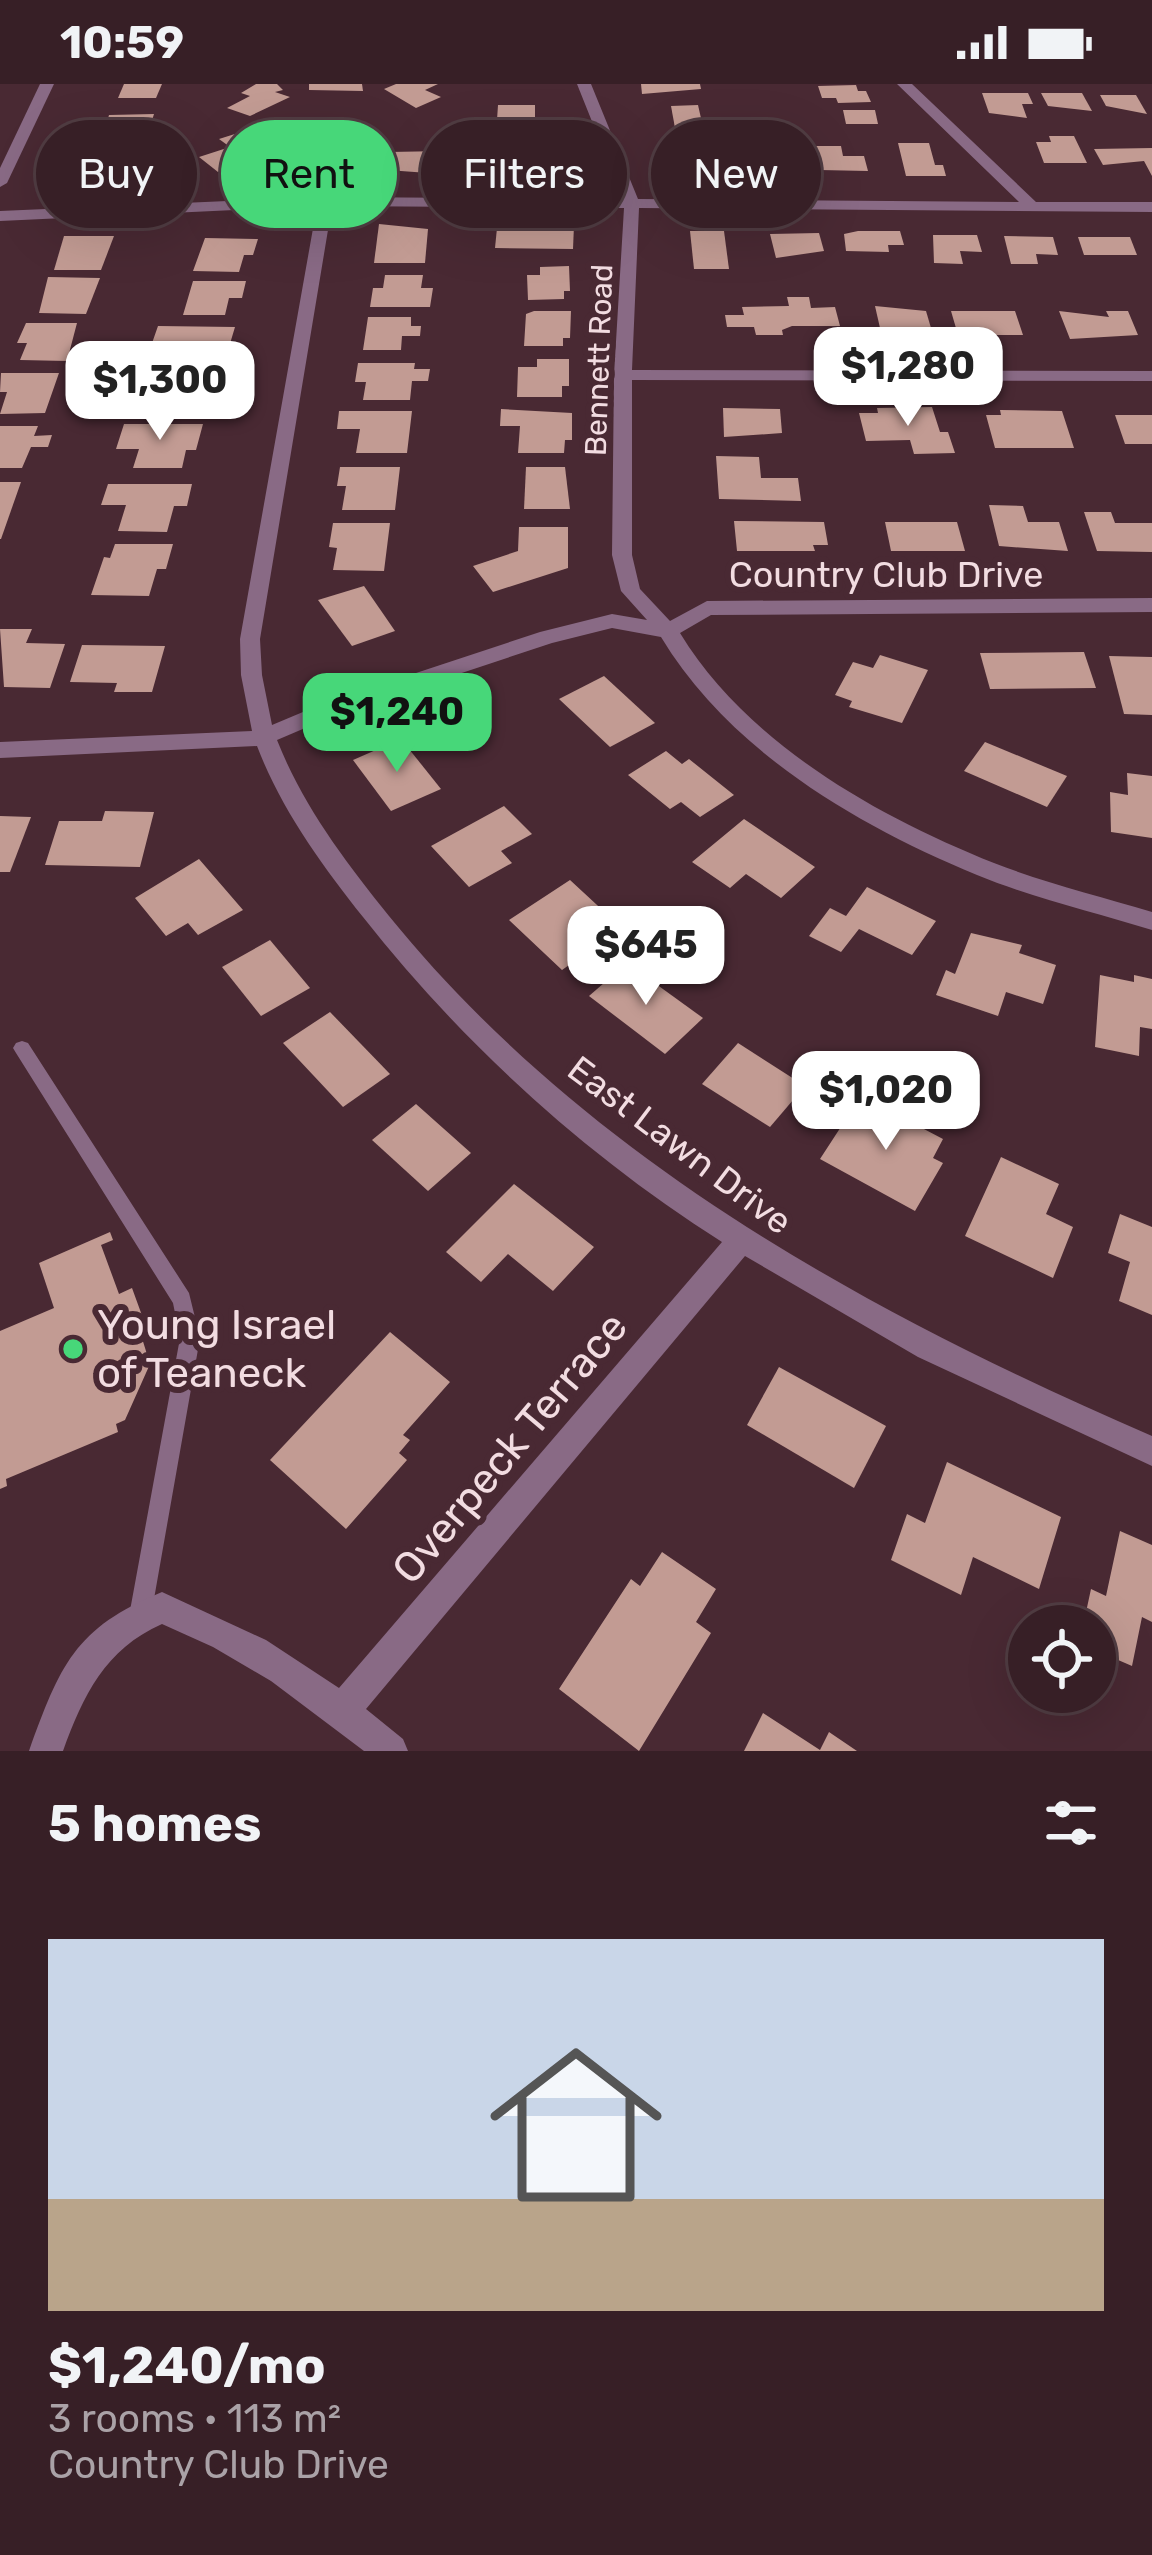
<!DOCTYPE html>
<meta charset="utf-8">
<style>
:root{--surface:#371f26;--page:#422c32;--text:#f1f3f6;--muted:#aaa2a7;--line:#513d43;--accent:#47d779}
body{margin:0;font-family:Rubik,sans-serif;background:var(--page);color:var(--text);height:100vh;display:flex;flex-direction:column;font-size:45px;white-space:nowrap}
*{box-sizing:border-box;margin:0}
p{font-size:39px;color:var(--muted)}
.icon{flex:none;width:66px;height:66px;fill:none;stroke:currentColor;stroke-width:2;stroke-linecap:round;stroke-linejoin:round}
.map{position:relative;height:1667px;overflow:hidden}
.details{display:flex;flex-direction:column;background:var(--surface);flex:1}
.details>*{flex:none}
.banner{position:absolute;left:36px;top:36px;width:1080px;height:108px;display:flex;gap:24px}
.tools{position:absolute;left:1008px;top:1521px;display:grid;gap:24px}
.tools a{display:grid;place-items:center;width:108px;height:108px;border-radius:50%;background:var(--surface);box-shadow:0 12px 48px #0002,0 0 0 3px var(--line);font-size:60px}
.price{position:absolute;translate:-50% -102px;padding:0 27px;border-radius:24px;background:#fff;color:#222;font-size:39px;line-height:78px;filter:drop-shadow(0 3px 6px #0008)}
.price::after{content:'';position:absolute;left:50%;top:72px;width:36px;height:27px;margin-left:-18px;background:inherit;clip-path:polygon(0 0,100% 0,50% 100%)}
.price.on{background:var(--accent);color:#111}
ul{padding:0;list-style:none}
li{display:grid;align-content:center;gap:24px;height:636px;padding:0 48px}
li span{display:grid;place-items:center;height:372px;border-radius:0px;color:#555}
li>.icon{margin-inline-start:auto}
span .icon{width:216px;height:216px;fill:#fffc;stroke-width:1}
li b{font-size:51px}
h2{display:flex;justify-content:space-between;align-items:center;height:144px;padding:0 48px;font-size:51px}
.pill{padding:0 42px;border-radius:54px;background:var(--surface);box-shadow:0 12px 48px #0002,0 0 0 3px var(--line);font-size:42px;line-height:108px}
.pill.on{background:var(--accent);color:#111}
.status{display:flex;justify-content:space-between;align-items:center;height:84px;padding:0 60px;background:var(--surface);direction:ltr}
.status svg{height:33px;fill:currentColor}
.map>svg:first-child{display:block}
.building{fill:#c29b93}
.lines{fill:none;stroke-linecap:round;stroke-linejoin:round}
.service{fill:#896a85;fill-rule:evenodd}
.minor{fill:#896a85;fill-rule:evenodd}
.poi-dot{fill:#47d779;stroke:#492933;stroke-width:4.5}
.labels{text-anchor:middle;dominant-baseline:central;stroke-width:12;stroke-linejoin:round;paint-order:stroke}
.far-street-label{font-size:30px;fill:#f2dce1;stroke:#492933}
.street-label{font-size:36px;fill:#f2dce1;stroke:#492933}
.near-poi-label{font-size:42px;fill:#f2dce1;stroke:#492933;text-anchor:start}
.near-street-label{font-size:42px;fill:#f2dce1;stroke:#492933}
</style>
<div class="status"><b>10:59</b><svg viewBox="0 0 49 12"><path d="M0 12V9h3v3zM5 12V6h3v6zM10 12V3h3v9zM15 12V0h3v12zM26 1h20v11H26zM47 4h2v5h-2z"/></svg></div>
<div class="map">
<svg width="1152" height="1667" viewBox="0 0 1152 1667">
<rect width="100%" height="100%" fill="#492933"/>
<g class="building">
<polygon points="124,0 162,0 156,14 118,14"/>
<polygon points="256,0 277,0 283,6 275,8 290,13 250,32 227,24 250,12 241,9"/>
<polygon points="309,0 362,0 363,7 309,6"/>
<polygon points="396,0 438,0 425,6 441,13 416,24 384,5"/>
<polygon points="641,0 700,0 701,5 642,10"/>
<polygon points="856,1 858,7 866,7 871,18 838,19 836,14 822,14 818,2"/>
<polygon points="982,9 1028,9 1033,20 1022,20 1027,34 989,29"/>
<polygon points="1041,9 1082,9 1092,27 1048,22"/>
<polygon points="1100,11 1136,11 1147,30 1106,22"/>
<polygon points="498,21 535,21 535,45 529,45 529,51 496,51"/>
<polygon points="698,21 703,43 675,44 671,22"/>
<polygon points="843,26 875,26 878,40 846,40"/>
<polygon points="154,30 146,56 107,57 112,38 107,38 109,31"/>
<polygon points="238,49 252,50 265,59 256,61 273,73 218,88 199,73 230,63 219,55"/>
<polygon points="1049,52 1074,52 1087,79 1044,79 1036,58 1051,58"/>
<polygon points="898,59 929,59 935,81 943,81 946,92 906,92"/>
<polygon points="699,60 703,86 664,86 663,75 672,75 670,61"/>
<polygon points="815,62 841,62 843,72 864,72 868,87 820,86"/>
<polygon points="98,63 145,64 142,72 152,72 150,78 140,78 134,95 93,94 100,79 92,79"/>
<polygon points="1152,64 1152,92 1144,77 1103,81 1094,65"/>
<polygon points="769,66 794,66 799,90 742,86 740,71 770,71"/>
<polygon points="444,67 442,90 387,86 389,68"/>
<polygon points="498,69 520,70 519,76 552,76 552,89 497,89"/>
<polygon points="379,140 428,145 425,179 374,179"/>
<polygon points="514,140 574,141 573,165 495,164 497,144"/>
<polygon points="690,147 724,147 729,185 694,185"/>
<polygon points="858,147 900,147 904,161 888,161 889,168 846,167 844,150"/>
<polygon points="819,149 824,167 776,174 770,150"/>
<polygon points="933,151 977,151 982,168 960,167 963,180 934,179"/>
<polygon points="64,152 114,152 101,186 54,186"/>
<polygon points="1004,152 1053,153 1058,171 1036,170 1038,180 1011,180"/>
<polygon points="1078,153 1130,153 1137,171 1084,171"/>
<polygon points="205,154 258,155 253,171 244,171 239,188 193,187"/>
<polygon points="569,182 570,207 564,207 564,215 528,216 527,191 540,191 540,183"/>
<polygon points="385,191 423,191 421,204 433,204 430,223 370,223 373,204 383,204"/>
<polygon points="48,193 100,194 86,230 39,229"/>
<polygon points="193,197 246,197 242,214 229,214 225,231 183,231"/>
<polygon points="787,213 809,213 811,224 835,223 840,242 792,242 782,246 783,251 756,251 754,243 727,243 725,231 744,231 742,223 789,222"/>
<polygon points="875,222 926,227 931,244 880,244"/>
<polygon points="534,227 571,227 570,254 563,254 563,262 524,262 526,230"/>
<polygon points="951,227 1015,227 1023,251 958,251"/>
<polygon points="1059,227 1109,233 1106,227 1128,227 1138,251 1070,255"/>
<polygon points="368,233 411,233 411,242 421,242 420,252 402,252 401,266 363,266"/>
<polygon points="26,239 77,239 67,277 20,276 27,259 17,259"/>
<polygon points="158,242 235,243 229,263 215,262 210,279 166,279 172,262 151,262"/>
<polygon points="537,275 569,275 569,302 562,302 562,313 517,313 518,283 537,283"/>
<polygon points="358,279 415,279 414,285 430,285 428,297 412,297 410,316 363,316 366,298 355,298"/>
<polygon points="1,289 59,289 45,329 0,330 7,308 0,308"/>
<polygon points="149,290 221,290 215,310 205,310 199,331 153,331 161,306 144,306"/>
<polygon points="932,323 940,348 948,348 955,369 914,370 910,356 866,357 859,329 878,329 877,324"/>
<polygon points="723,324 780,325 782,349 724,353"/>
<polygon points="501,325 572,329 572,356 565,356 564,369 518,369 520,342 500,342"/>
<polygon points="1000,326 1062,327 1074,364 995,364 986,331 1001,331"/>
<polygon points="339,327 412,327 407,369 356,369 360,345 337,345"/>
<polygon points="1115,331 1152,331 1152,360 1125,360"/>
<polygon points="124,340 203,340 196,366 186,366 182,384 133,384 139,365 116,365"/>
<polygon points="0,342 38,342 34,352 52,351 48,363 31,363 22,384 0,384"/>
<polygon points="716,372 759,373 761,394 798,394 801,417 719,415"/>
<polygon points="340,383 400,383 395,426 342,426 346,402 337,402"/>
<polygon points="526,383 565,383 570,425 524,425"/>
<polygon points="0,398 21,398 1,455 0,455"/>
<polygon points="108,400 192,400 187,422 174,422 167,448 118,447 126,421 101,421"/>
<polygon points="989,421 1023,422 1028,438 1059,438 1068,467 999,462"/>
<polygon points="1084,428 1111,428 1115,439 1152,439 1152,468 1097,467"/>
<polygon points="734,437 824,438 828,461 813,461 815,467 737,467"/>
<polygon points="885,438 957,438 965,467 891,467"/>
<polygon points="333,439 390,439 384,487 333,486 337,464 329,463"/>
<polygon points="519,443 568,443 568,484 493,508 473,482 518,467"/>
<polygon points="115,460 173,460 166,485 157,485 149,512 91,511 104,473 110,474"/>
<polygon points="364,502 395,547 352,562 318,516"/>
<polygon points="0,545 32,545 26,559 65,560 50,604 4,603"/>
<polygon points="82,561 165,562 152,608 114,608 117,599 70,598"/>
<polygon points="1084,568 1096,604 990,605 980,569"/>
<polygon points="880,571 928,586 902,639 849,623 852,617 835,611 853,578 873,584"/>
<polygon points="1109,572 1152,573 1152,631 1124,630"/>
<polygon points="604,592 655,639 610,663 559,615"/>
<polygon points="401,655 441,705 391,727 353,676"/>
<polygon points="985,658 1067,692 1047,723 964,687"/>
<polygon points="666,667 682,680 689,675 734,711 700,733 681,718 670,725 628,691"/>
<polygon points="1127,689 1152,692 1152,754 1111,748 1110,708 1128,711"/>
<polygon points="504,722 532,750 501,767 512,779 469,803 431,762"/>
<polygon points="105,727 154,728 140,783 45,781 59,737 102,737"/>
<polygon points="0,732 31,733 10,788 0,788"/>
<polygon points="744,735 815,783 781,814 746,790 730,804 692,778"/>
<polygon points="199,775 243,826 198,851 188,839 166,852 135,814"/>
<polygon points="570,796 610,833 589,847 602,858 562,886 509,836"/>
<polygon points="867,803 936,837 912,871 859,845 841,868 809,852 830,824 846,832"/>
<polygon points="971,849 1022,861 1019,869 1056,881 1043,920 1006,908 998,932 936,911 946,886 955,890"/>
<polygon points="270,856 310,904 261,932 222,883"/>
<polygon points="627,879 703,934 665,970 589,912"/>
<polygon points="1100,891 1134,898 1134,891 1152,895 1152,945 1140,943 1139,972 1095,963"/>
<polygon points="330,928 390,990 343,1023 283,959"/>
<polygon points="738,959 805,1002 770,1043 702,1000"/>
<polygon points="861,1012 943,1055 933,1074 943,1079 915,1127 820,1075"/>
<polygon points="416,1020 471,1069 428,1107 372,1056"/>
<polygon points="1001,1073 1059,1100 1046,1130 1073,1143 1053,1194 965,1152"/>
<polygon points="514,1100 594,1163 553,1207 508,1170 481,1198 446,1168"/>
<polygon points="1120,1130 1152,1143 1152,1231 1119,1217 1130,1178 1108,1169"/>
<polygon points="110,1148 113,1156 101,1161 119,1210 132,1204 148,1248 141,1251 150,1280 125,1336 116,1340 118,1348 6,1395 7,1402 0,1405 0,1247 54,1224 39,1179"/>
<polygon points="390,1248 450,1298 403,1351 410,1356 399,1369 407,1376 346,1445 270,1376"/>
<polygon points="779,1283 886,1342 854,1404 747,1341"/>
<polygon points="947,1378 1061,1433 1039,1505 973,1473 961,1511 891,1476 907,1430 925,1439"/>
<polygon points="1120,1447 1152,1461 1152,1538 1142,1533 1132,1582 1095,1566 1095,1542 1083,1542 1091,1505 1106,1512"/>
<polygon points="662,1468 716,1505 696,1538 711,1549 639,1667 559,1605 631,1495 640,1502"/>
<polygon points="763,1629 820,1666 829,1648 857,1667 744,1667"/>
</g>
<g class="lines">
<polygon class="service" points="22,957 28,959 189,1209 200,1254 151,1532 148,1540 140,1543 132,1540 129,1532 180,1254 173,1219 16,969 13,964 16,959"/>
<g class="minor">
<polygon points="40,0 54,0 7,99 0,103 0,84"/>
<path d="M 577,0 L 591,0 L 638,115 L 1019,118 L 897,0 L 912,0 L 1036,118 L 1152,118 L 1152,128 L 639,124 L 632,286 L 1152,287 L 1152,297 L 632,296 L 632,471 L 640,505 L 670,537 L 707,517 L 1152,514 L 1152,528 L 711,531 L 680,549 C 747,659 876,732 994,779 C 1045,799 1100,812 1152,828 L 1152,846 C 1094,828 1033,814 977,791 C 856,741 730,667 661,553 L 612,544 L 552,559 L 338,630 L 277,656 C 303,722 345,777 389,832 C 587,1076 868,1229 1152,1352 L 1152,1382 L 918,1273 L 745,1172 L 366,1625 L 403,1655 L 408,1667 L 364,1667 L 271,1597 L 213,1563 L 162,1540 C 105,1565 83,1612 63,1667 L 29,1667 C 60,1582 74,1544 162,1508 L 266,1556 L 339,1604 L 722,1158 C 585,1071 463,960 363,833 C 321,780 281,725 257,662 L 0,674 L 0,658 L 252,647 L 241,591 L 240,555 L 317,122 L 0,137 L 0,127 L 319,113 L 337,62 L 332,46 L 339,42 L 346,46 L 351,62 L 334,113 L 623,115 ZM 332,122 L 624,124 L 614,291 L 612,471 L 621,507 L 647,536 L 612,530 L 540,548 L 322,620 L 272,641 L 262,591 L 260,555 Z"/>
</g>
</g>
<circle class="poi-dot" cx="73" cy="1265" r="12"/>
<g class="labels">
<g class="far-street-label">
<text transform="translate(599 276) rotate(-88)">Bennett Road</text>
</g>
<g class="street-label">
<text x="886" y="490">Country Club Drive</text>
<text transform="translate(680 1061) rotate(37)">East Lawn Drive</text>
</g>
<g class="near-poi-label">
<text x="97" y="1241">Young Israel<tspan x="97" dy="48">of Teaneck</tspan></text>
</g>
<g class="near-street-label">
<text transform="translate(510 1364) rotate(-50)">Overpeck Terrace</text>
</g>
</g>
</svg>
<div class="tools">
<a><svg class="icon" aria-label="locate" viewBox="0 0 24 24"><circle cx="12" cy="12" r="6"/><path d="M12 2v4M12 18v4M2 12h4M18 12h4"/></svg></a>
</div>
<b class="price" style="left:908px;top:345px">$1,280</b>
<b class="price" style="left:160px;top:359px">$1,300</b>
<b class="price on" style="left:397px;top:691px">$1,240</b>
<b class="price" style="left:646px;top:924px">$645</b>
<b class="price" style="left:886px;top:1069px">$1,020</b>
<div class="banner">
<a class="pill">Buy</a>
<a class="pill on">Rent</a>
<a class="pill">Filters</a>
<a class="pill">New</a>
</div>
</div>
<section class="details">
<h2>5 homes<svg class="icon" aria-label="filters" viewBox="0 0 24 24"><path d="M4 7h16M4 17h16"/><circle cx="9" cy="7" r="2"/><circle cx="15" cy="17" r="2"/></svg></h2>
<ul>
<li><span style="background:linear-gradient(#c9d6e8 70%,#b9a48a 0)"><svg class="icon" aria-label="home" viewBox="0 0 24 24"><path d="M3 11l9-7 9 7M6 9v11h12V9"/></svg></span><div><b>$1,240/mo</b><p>3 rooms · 113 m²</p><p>Country Club Drive</p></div></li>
</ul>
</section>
